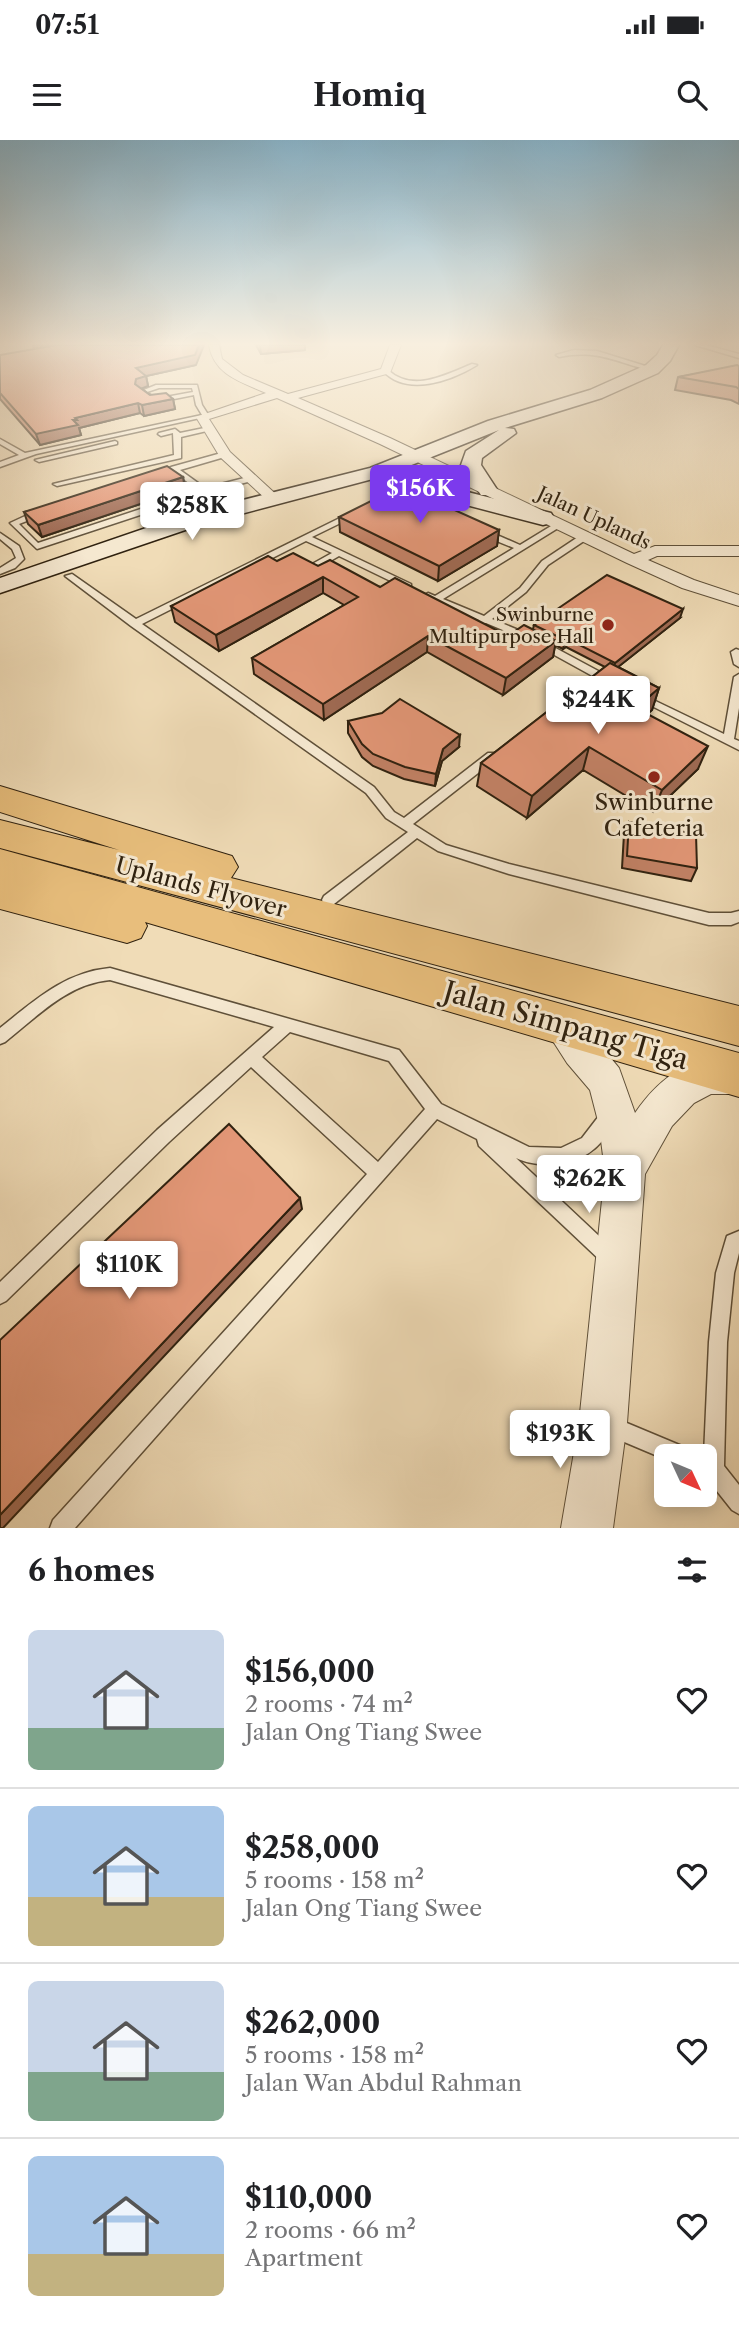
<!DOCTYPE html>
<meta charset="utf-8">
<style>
:root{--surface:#fff;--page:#f2f2f2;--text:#202124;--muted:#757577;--line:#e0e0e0;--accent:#7c3aed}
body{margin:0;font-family:"Libre Caslon Text",serif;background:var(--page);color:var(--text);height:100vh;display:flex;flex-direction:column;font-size:26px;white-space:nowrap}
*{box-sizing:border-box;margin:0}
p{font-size:23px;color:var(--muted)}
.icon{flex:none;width:38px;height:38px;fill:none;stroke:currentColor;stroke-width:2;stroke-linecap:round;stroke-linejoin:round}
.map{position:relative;height:1388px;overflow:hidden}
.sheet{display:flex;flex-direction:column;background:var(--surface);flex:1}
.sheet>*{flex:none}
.needle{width:46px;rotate:134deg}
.tools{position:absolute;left:654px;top:1304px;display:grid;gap:14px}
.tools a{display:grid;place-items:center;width:63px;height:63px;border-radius:10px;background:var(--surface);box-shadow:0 4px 18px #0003;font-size:35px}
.price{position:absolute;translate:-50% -60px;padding:0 16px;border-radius:7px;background:#fff;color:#222;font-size:23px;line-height:46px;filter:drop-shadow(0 2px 4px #0008)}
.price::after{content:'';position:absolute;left:50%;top:42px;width:21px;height:16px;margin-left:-10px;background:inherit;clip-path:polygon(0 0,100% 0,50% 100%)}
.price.on{background:var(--accent);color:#fff}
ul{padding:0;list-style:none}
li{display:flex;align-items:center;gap:21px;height:175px;padding:0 28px}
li+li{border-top:2px solid var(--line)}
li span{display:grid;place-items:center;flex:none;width:196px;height:140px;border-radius:10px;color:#555}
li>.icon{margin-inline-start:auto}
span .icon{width:84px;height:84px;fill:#fffc;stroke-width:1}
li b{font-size:30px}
h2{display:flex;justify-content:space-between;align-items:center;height:84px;padding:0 28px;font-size:30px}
.status{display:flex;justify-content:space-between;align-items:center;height:49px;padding:0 35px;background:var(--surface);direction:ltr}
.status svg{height:19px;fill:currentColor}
header{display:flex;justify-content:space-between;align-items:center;height:91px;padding:0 28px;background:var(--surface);font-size:32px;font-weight:700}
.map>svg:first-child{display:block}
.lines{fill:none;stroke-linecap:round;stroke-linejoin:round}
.service-casing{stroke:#5f5039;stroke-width:3}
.minor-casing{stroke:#5f5039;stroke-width:2}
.tertiary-casing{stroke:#5f5039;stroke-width:2}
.secondary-casing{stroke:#2f210f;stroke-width:3}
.primary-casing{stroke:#2f210f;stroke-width:2}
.service{fill:#f5e8d0;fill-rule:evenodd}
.minor{fill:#f5e8d0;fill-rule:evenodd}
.tertiary{fill:#f5e8d0;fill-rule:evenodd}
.secondary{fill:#f5e8d0;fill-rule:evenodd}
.primary{fill:#e8be7c;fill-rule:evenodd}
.wall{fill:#c38266;stroke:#2f210f;stroke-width:2}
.shaded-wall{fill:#9f6a53;stroke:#2f210f;stroke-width:2}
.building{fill:#e39777;stroke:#2f210f;stroke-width:2}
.poi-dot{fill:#8f2418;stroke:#f5e8d0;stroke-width:2.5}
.labels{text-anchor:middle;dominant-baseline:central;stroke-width:6;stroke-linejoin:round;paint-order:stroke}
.far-street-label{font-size:19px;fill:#2f210f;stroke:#f5e8d0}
.far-poi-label{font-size:19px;fill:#2f210f;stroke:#f5e8d0;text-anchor:end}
.poi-label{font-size:23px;fill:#2f210f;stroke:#f5e8d0}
.street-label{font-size:23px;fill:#2f210f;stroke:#f5e8d0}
.near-street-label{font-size:28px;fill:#2f210f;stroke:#f5e8d0}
</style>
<div class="status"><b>07:51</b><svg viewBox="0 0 49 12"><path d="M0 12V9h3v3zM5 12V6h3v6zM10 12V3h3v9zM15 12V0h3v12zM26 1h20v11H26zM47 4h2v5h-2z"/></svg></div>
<header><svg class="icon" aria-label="menu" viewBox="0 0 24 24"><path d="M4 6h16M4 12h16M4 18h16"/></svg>Homiq<svg class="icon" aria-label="search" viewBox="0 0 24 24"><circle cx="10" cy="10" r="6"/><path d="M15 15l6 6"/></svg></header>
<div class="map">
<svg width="739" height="1388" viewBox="0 0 739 1388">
<rect width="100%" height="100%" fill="#f0dcb7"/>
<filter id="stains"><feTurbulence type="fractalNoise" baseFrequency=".00286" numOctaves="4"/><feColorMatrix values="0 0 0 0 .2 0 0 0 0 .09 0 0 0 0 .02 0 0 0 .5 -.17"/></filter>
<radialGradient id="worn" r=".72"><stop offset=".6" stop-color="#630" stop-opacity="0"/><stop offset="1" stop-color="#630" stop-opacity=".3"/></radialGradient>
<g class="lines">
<g class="service-casing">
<g id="service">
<polygon points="695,205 706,205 739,214 739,218"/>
<path d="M 574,210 L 597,211 L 655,229 L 652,231 C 615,222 599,209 559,217 L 556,215 Z"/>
<path d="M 472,224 L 477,225 C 451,241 407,257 383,231 L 388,230 C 413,253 445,235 472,224 Z"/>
<path d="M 156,245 L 197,245 L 202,265 L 209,276 L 36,314 L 0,327 L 0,322 L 19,315 L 0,304 L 0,299 L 25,313 L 202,275 L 196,265 L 194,255 L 154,263 L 139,252 ZM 159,248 L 192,248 L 193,252 L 155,259 L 147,252 Z"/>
<polygon points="209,287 212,289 211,290 181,297 181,318 57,346 53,344 174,315 173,293 161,296 158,294 159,293 175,289 180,293"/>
<polygon points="115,301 117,302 117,304 39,322 35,320"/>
<polygon points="225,312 229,314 228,316 180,330 205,348 252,336 256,338 255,340 207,353 37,409 10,383 36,371 42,371 42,375 19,384 38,403 198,350 174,332 160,336 156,334 171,327"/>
<polygon points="354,371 358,373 357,375 312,397 411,444 411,448 405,448 339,416 320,427 314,427 314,423 332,413 306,401 142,484 374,647 394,672 404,678 488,613 496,613 498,616 496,619 413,684 446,705 509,724 709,773 731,773 739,771 739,782 731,785 709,785 509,734 438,711 417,698 334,764 329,765 324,764 322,760 324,756 408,692 386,678 366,653 131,486 65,436 72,434 136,479"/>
<polygon points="556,383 563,385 443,459 484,476 520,448 542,421 581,395 587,395 587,399 548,425 526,452 492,479 535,497 615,540 615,544 607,544 529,501 486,483 480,483 479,480 423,456 428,453 435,456 514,408 482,395 482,391 488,391 520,405"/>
<polygon points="0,393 19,406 24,419 15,428 0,434 0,428 16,418 12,409 0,399"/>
<polygon points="736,509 739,510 739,527 734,524 731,512"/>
<polygon points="739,534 739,568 734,599 739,601 739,610 634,557 639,554 643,555 724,594 734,537"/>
<path d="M 110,828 L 399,910 L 441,964 L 529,1007 L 561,1008 L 582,998 L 602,972 L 608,970 L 614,972 L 616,978 C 612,988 602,1003 594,1009 C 575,1026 538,1029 516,1018 L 615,1111 L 618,1117 L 615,1123 L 609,1126 L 603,1123 L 479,1006 L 477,999 L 437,979 L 75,1388 L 50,1388 L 53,1380 L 367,1034 L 251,927 L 169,1002 L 6,1161 L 0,1164 L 0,1142 L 157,990 L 274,887 L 110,840 C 67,844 38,876 5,902 L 0,904 L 0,888 C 34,861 65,832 110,828 ZM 290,892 L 389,921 L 425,969 L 378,1022 L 262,917 Z"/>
<polygon points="739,1091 739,1113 734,1133 727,1202 724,1326 739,1345 739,1374 732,1370 705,1336 705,1316 702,1316 704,1315 709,1202 716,1133 727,1096"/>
<polygon points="610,1276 689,1309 692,1316 667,1316 667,1320 603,1293 600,1286 603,1279"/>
</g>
</g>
<g class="minor-casing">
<path id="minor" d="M 209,205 L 219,205 L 222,219 L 243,235 L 288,254 L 381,229 L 390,205 L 401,205 L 390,233 L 298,258 L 390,298 L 634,414 L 655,406 L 739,406 L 739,416 L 657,416 L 648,420 L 694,440 L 739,455 L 739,466 L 682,448 L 627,423 L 380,304 L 277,258 L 209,279 L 230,312 L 280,358 L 278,361 L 268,361 L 220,317 L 196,277 L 266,253 C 241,242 214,235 209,205 Z"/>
</g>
<g class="tertiary-casing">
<path id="tertiary" d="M 560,868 L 573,872 L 619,928 L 635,973 C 662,934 691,916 739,918 L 739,954 L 711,954 L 694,963 L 672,986 L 645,1034 L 627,1283 L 613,1388 L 561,1388 L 579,1283 L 605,1031 L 599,985 L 590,950 L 567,923 L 542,884 L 547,872 Z"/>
</g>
<g class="secondary-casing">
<g id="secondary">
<polygon points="663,205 679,205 670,221 658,233 602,258 505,288 514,289 516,293 482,318 481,325 498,351 495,355 481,355 461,325 466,311 499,290 384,336 203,384 0,453 0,438 187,374 370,328 488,281 590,250 646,225 657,215"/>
<polygon points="382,338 424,341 551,373 554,378 551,383 543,385 424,354 375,348 372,344 375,340"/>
</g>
</g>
<g class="primary-casing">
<g id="primary">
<polygon points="0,646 232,716 238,727 231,738 739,866 739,906 0,708 0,680 119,710 0,672"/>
<polygon points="0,709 739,913 739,957 145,782 147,786 141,798 127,803 0,769"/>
</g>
</g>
<use href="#service" class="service"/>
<use href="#minor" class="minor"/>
<use href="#tertiary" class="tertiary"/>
<use href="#secondary" class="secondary"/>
<use href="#primary" class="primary"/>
</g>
<g class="wall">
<polygon points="256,205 305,205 305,210 261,214"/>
<polygon points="0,215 196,225 146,236 148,246 141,248 150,255 173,259 175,269 144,276 140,273 79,288 81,295 40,305 0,259"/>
<polygon points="739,226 739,264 731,260 675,250 678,237"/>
<polygon points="183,337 185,349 42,397 28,384 24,372"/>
<polygon points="339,377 499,390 497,406 438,441 340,392"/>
<polygon points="277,421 318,426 380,447 508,496 533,489 534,485 680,478 618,527 659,548 652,570 647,574 698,629 653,672 583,630 527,678 477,646 481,623 605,527 566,507 563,509 555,505 553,517 503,555 427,512 324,580 254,534 252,518 344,465 323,453 219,511 175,482 171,466"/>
<polygon points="348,581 459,607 442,621 435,646 404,639 373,626 362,617 348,593"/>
<polygon points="629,682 697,728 691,741 622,728 624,694"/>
</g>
<g class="shaded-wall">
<polygon points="33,205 54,205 34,209"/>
<polygon points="199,205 204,205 196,225 146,236 148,246 138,250 135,244 136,228"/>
<polygon points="260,205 305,205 305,210 261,214"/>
<polygon points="173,259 175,269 144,276 142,265"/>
<polygon points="138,263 140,273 79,288 81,295 40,305 36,294 73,280 75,278"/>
<polygon points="183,337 185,349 42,397 38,385"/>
<polygon points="499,390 497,406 438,441 439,426"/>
<polygon points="323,437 323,453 219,511 216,495"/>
<polygon points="683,469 680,478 613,531 615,523"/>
<polygon points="428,496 427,512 324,580 323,564"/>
<polygon points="568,499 566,507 563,509 565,500"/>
<polygon points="556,501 553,517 503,555 506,538"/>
<polygon points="659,548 652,570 628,591 636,568"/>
<polygon points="460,595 459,607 442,621 435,646 436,634 443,609"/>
<polygon points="708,606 698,629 653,672 662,650"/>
<polygon points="589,607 583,630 527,678 532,656"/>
<polygon points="300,1058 302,1069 3,1388 0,1388 0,1375"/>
</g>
<g class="building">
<polygon points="57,205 199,205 195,215 136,228 146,236 136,239 135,244 150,255 166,253 173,259 142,265 138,263 75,278 77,280 73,280 78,285 36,294 0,253 0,215"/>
<polygon points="737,225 739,226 739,249 736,247 678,237"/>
<polygon points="167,326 183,337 38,385 24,372"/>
<polygon points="393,350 410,350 499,390 439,426 339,377"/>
<polygon points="293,413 318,426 330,420 380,447 395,438 508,496 524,485 556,501 506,538 428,496 323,564 252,518 358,457 323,437 216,495 171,466 268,416 277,421"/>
<polygon points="607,435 683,469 615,523 568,499 565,500 534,485"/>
<polygon points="610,523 659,548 636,568 708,606 662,650 589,607 532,656 481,623"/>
<polygon points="400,559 460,595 443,609 436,634 405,627 373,614 362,604 348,581 382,573"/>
<polygon points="629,682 696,694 697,728 627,716"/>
<polygon points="229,984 300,1058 0,1375 0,1200"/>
</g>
<linearGradient id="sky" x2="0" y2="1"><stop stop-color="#89b7cf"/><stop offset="0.51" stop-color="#f8efdf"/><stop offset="1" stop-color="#f8efdf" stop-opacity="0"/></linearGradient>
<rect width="739" height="400" fill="url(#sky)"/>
<g class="poi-dot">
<circle cx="608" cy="485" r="7"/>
<circle cx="654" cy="637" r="7"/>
</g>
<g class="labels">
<g class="far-street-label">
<text transform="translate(594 378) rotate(25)">Jalan Uplands</text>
</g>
<g class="far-poi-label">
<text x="594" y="474">Swinburne<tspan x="594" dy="22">Multipurpose Hall</tspan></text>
</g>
<g class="poi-label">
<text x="654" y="662">Swinburne<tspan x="654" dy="26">Cafeteria</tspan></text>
</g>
<g class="street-label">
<text transform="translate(201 747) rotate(15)">Uplands Flyover</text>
</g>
<g class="near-street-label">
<text transform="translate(566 885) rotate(16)">Jalan Simpang Tiga</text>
</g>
</g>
<rect width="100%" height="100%" filter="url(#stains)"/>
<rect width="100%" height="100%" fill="url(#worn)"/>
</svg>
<div class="tools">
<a><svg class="needle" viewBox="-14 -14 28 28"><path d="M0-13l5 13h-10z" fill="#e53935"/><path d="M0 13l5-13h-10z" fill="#757577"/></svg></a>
</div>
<b class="price on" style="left:420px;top:385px">$156K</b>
<b class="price" style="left:192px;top:402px">$258K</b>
<b class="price" style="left:598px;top:596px">$244K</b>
<b class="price" style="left:589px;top:1075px">$262K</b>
<b class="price" style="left:129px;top:1161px">$110K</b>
<b class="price" style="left:560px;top:1330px">$193K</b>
</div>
<section class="sheet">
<h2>6 homes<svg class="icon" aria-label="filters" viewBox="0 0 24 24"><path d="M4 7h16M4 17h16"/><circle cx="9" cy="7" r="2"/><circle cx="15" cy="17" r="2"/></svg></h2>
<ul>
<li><span style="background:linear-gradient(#c9d6e8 70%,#7fa58c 0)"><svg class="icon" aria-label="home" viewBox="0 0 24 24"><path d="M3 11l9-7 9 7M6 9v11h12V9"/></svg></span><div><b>$156,000</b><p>2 rooms · 74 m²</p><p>Jalan Ong Tiang Swee</p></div><svg class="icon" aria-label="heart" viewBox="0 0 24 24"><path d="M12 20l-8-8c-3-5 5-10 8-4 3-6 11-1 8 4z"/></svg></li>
<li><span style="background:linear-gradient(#a9c7e8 65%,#c2b280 0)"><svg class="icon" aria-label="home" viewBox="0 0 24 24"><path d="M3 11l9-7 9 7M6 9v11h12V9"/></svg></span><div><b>$258,000</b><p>5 rooms · 158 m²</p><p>Jalan Ong Tiang Swee</p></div><svg class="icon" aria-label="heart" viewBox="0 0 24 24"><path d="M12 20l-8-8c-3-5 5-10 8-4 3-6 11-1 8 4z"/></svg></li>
<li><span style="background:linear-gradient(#c9d6e8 65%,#7fa58c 0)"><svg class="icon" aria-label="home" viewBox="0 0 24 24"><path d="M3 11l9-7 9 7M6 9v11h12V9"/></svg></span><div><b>$262,000</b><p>5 rooms · 158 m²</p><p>Jalan Wan Abdul Rahman</p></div><svg class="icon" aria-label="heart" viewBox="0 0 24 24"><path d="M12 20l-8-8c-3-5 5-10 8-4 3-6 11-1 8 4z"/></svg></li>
<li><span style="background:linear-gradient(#a9c7e8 70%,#c2b280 0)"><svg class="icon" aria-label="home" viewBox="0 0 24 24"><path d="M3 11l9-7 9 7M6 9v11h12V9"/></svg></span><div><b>$110,000</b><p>2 rooms · 66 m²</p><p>Apartment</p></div><svg class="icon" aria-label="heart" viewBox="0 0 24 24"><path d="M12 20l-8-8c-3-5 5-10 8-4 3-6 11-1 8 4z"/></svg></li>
</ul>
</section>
